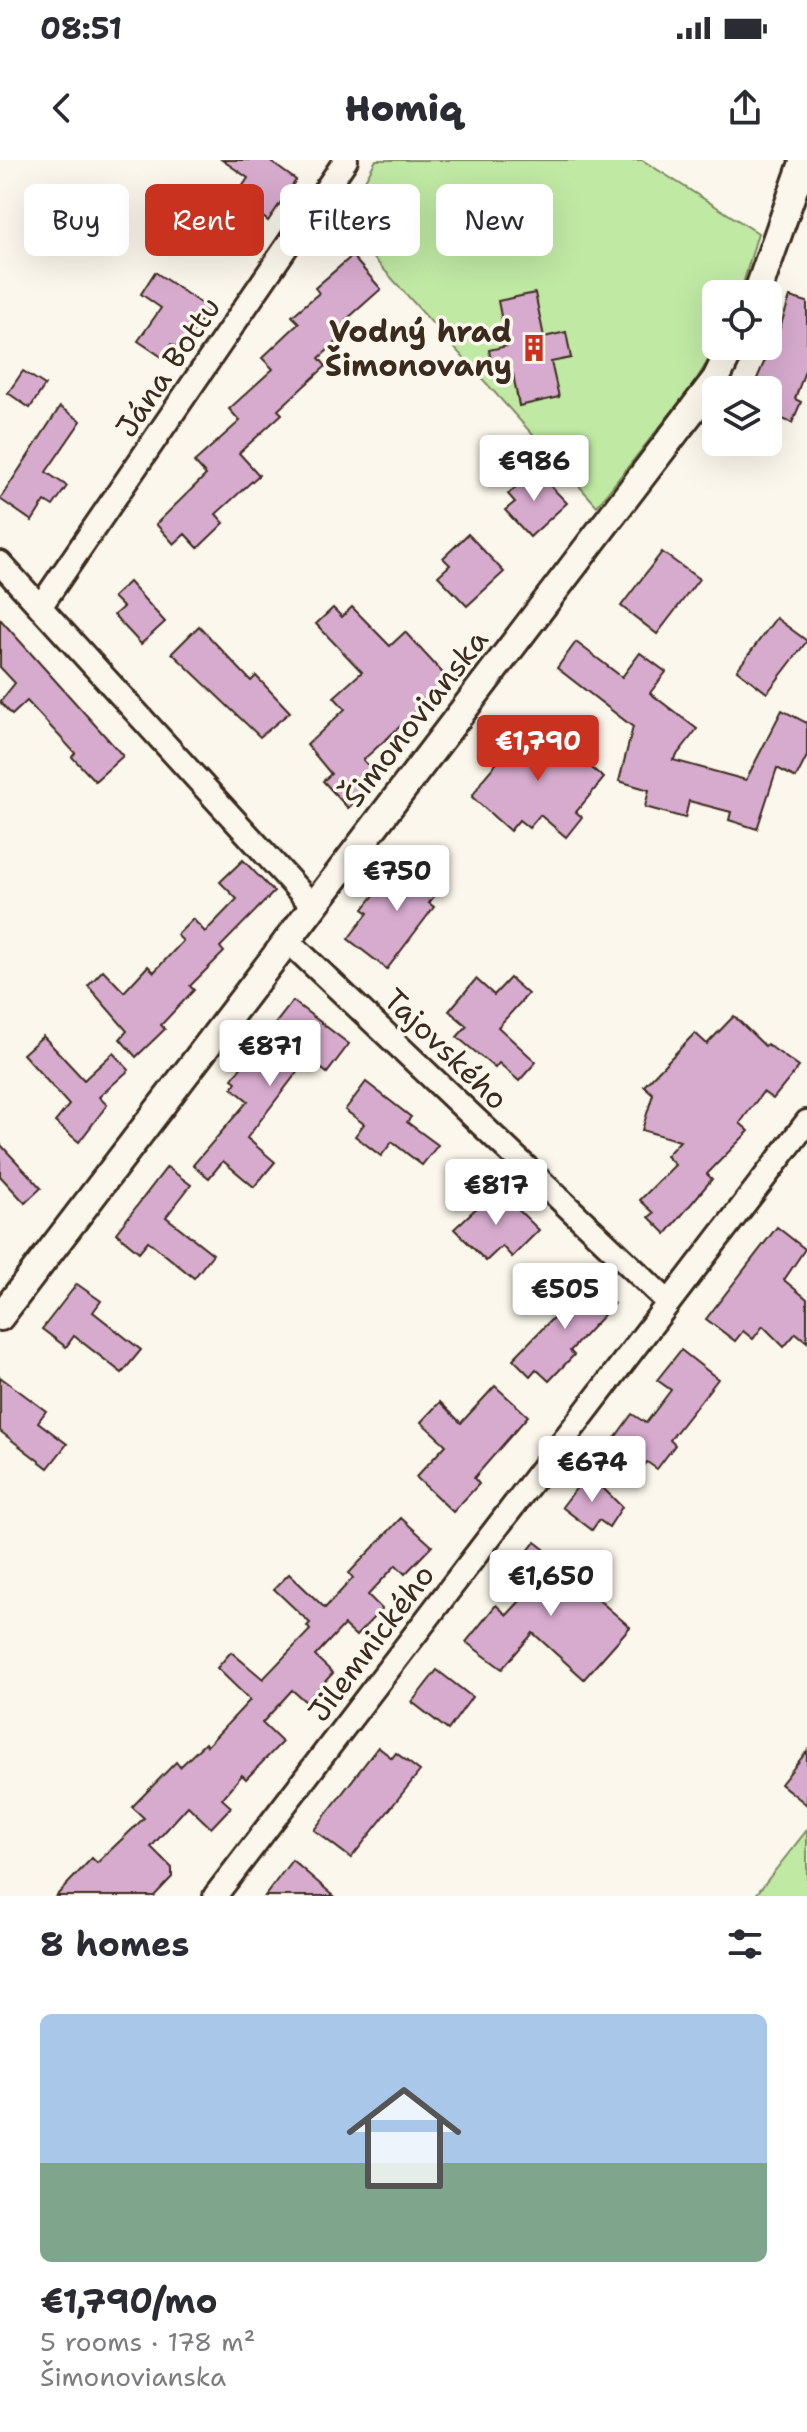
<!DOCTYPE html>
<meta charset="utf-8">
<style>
:root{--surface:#fff;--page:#f7f7f7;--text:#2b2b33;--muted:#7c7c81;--line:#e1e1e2;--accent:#c8321e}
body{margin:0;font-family:"Shantell Sans",sans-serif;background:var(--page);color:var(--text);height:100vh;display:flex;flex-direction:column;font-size:30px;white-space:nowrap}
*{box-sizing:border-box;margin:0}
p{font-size:26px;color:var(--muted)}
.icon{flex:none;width:44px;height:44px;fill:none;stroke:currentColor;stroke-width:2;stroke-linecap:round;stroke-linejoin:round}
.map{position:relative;height:1736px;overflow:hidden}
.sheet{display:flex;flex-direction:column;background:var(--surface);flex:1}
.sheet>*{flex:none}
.guide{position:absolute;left:24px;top:24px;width:760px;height:72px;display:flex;gap:16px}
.buttons{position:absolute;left:702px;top:120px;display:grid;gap:16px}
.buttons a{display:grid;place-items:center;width:80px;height:80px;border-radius:12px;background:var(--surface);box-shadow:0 8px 32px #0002;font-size:40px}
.price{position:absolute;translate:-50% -68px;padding:0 18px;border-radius:8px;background:#fff;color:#222;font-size:26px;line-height:52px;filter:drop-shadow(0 2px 4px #0008)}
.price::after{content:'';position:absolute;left:50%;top:48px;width:24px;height:18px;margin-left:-12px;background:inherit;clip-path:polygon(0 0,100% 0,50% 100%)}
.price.active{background:var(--accent);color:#fff}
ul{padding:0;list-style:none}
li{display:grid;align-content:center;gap:16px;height:424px;padding:0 40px}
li+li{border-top:2px solid var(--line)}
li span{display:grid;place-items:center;height:248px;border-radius:12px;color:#555}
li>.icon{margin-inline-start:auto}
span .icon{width:144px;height:144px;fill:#fffc;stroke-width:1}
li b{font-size:34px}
h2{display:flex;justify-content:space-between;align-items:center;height:96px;padding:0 40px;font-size:34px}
.tag{padding:0 28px;border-radius:12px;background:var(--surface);box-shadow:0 8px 32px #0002;font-size:28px;line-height:72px}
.tag.active{background:var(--accent);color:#fff}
.status{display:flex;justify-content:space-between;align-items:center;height:56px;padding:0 40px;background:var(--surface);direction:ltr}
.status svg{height:22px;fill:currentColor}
header{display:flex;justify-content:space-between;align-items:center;height:104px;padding:0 40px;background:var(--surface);font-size:36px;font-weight:800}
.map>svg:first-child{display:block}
.green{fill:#c0e9a4;stroke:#7e8a61;stroke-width:2}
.building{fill:#d7abce;stroke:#3b2a1e;stroke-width:2}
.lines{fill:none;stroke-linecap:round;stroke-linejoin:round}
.minor-casing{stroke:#3b2a1e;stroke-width:28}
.tertiary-casing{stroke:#3b2a1e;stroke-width:32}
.minor{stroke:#fbf7ec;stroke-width:22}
.tertiary{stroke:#fbf7ec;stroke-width:26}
.labels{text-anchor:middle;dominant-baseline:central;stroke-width:7;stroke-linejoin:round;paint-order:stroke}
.poi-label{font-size:30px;font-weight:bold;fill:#3b2a1e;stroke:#fbf7ec;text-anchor:end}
.street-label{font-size:30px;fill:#3b2a1e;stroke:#fbf7ec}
</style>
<div class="status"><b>08:51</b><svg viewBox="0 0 49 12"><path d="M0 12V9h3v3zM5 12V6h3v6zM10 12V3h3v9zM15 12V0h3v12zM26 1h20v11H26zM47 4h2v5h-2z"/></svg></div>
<header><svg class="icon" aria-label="back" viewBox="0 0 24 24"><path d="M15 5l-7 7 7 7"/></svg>Homiq<svg class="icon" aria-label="share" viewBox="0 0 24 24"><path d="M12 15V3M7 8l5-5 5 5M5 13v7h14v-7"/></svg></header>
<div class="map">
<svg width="807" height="1736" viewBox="0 0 807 1736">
<rect width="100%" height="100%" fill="#fbf7ec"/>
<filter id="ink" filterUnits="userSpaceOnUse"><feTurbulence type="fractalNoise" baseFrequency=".0125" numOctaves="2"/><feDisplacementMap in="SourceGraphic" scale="16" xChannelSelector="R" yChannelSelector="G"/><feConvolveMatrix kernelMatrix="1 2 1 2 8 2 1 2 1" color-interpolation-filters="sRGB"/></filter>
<g filter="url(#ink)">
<g class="green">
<polygon points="376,0 642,0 758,73 740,134 716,134 717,186 695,222 597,346 342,63"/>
<polygon points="807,1670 807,1736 755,1736"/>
</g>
<g class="building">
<polygon points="222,0 268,0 296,20 268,61 258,53 249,67 226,51 248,18"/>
<polygon points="352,96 381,129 346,160 352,168 319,198 326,206 278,250 282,254 239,293 259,315 216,354 224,363 198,388 185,374 174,384 156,364 206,315 194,302 240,261 229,249 273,209 262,198 299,163 292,156 319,133 315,128"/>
<polygon points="155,112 209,149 181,190 171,184 162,197 138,181 161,148 141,134"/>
<polygon points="535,133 544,177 566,172 571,198 551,202 559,237 519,246 513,214 494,218 489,190 507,186 498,141"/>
<polygon points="790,137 807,142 807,205 795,239 801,242 792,263 768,253 768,230 752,230 769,191 772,192"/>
<polygon points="23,211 45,225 30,248 8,233"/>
<polygon points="60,247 81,261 46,312 67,326 53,346 45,341 32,361 0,339"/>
<polygon points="535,310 567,343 530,377 505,350 515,342 508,334"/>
<polygon points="468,374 504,412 467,446 438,416 450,405 443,398"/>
<polygon points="662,392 699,419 657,474 621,446"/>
<polygon points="129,422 165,462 141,484 114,455 123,447 113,437"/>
<polygon points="352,447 390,486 405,472 450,521 363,600 381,619 348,648 323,621 331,614 307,585 345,549 334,537 362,512 316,464 333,448 342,457"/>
<polygon points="776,458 807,481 767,533 737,510"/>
<polygon points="0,459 123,596 95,621 72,597 75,593 27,541 12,555 0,542 15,523 0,507"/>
<polygon points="199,466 251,521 256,516 290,552 260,577 172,493"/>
<polygon points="576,482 622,517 640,493 666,512 650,533 697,569 673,600 746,620 782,550 807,563 807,596 796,618 777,608 757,669 729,660 731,652 689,641 685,658 645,647 649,630 619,621 633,567 557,508"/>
<polygon points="533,560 604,618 576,652 582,657 566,677 540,655 529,668 519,660 510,671 472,637 483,619"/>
<polygon points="243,700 274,732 220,787 224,792 190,826 194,830 161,865 165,869 136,897 120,879 127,871 88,826 103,810 124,832 148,806 154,812 183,781 177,775 193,759 205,772 237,739 220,722"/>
<polygon points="408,700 425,713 431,707 447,720 429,743 434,747 387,809 348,779 368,753 363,749 379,729 384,733"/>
<polygon points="510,818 528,834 498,867 536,902 519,921 499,903 495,908 457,877 467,866 449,851 476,819 494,835"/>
<polygon points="293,841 349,884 327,913 308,898 247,978 275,1002 254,1027 223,1001 209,1018 193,1005 248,941 232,928 236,922 232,919"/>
<polygon points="734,856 765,886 767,884 799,907 773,939 763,932 740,963 749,971 707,1014 712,1019 666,1074 649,1057 654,1053 640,1040 675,1005 666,996 680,981 642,970 653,934 644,926 695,873 707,884"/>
<polygon points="43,876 84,920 113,893 129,910 99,937 107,945 79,982 55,962 69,945 23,894"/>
<polygon points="366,922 411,957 407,962 438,985 422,1005 392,982 381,996 355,976 364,964 345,950"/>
<polygon points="0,984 41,1028 25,1043 0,1016"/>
<polygon points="167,1007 191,1025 166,1057 213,1094 194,1118 148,1081 139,1092 116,1073"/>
<polygon points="497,1029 539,1070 512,1097 502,1086 486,1101 454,1069"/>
<polygon points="777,1067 805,1089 784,1120 807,1139 807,1182 796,1173 784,1187 763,1166 753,1179 743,1171 735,1181 706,1159"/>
<polygon points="584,1115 614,1144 570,1191 574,1195 549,1221 536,1209 530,1216 513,1199 575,1135 570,1130"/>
<polygon points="77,1124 101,1141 93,1152 141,1190 122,1213 74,1176 66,1187 42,1169"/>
<polygon points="681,1190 718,1219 670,1280 675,1285 657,1309 647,1302 641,1310 609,1286 632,1254 646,1263 671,1230 657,1220"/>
<polygon points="0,1217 46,1251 38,1262 67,1284 48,1308 0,1271"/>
<polygon points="495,1226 528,1256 474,1318 479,1324 453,1352 416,1317 446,1285 421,1262 440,1242 461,1263"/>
<polygon points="588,1313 622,1347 609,1367 599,1360 592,1370 562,1347"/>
<polygon points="401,1358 432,1386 405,1414 396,1405 368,1435 382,1449 356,1476 344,1465 315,1496 333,1513 306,1542 292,1530 262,1563 282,1582 246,1619 242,1615 222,1639 231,1647 211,1668 188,1646 151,1687 172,1708 172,1717 154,1736 56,1736 92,1698 97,1703 144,1658 132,1647 176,1602 180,1607 205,1583 207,1586 250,1540 217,1508 231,1492 263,1519 310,1470 307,1466 310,1463 274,1429 289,1414 325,1448 353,1418 349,1413"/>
<polygon points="535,1382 581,1418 578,1422 630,1467 584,1519 533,1473 502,1509 466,1482 496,1445 507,1455 533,1427 514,1409"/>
<polygon points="437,1510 472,1537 448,1570 412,1542"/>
<polygon points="378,1587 392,1598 396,1593 420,1611 351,1698 314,1670"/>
<polygon points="807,1591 807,1645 781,1624"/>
<polygon points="292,1700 334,1736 265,1736"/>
</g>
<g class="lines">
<g class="minor-casing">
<g id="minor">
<polyline points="0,403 312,745"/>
<polyline points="40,447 346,0"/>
<polyline points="286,779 668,1142"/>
<polyline points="215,1736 807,962"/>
</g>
</g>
<g class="tertiary-casing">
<g id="tertiary">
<polyline points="757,134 804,0"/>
<polyline points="0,1157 716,219 732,186"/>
</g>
</g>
<use href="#minor" class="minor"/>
<use href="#tertiary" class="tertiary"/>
</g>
</g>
<defs>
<g id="building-bare" transform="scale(2.16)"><path d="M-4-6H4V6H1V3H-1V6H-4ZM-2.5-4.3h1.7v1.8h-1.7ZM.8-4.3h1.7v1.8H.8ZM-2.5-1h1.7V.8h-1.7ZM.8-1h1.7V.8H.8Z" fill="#c8321e" stroke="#fbf7ec" stroke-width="2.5" paint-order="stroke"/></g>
</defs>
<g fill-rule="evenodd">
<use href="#building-bare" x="534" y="188"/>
</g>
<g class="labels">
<g class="poi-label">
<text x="512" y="171">Vodný hrad<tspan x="512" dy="34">Šimonovany</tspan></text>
</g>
<g class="street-label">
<text transform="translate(168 207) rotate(-56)">Jána Bottu</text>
<text transform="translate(415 558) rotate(-52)">Šimonovianska</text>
<text transform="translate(446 889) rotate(44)">Tajovského</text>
<text transform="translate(371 1483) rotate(-53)">Jilemnického</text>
</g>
</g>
</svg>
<div class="buttons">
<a><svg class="icon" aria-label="locate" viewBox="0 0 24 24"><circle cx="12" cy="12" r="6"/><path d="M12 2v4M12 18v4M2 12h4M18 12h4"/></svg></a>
<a><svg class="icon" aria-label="layers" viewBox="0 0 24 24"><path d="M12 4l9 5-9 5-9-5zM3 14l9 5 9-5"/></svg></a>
</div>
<b class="price" style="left:534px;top:343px">€986</b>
<b class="price active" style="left:538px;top:623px">€1,790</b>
<b class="price" style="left:397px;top:753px">€750</b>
<b class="price" style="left:270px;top:928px">€871</b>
<b class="price" style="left:496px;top:1067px">€817</b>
<b class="price" style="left:565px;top:1171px">€505</b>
<b class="price" style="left:592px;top:1344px">€674</b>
<b class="price" style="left:551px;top:1458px">€1,650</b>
<div class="guide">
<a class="tag">Buy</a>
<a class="tag active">Rent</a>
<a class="tag">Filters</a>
<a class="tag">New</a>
</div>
</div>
<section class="sheet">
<h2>8 homes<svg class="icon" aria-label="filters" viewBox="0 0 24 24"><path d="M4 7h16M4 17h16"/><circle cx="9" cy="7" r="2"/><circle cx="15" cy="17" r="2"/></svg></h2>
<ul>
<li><span style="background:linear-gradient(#a9c7e8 60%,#7fa58c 0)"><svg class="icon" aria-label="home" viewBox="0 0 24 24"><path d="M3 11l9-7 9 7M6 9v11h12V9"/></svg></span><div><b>€1,790/mo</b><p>5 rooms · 178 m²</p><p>Šimonovianska</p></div></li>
</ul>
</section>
